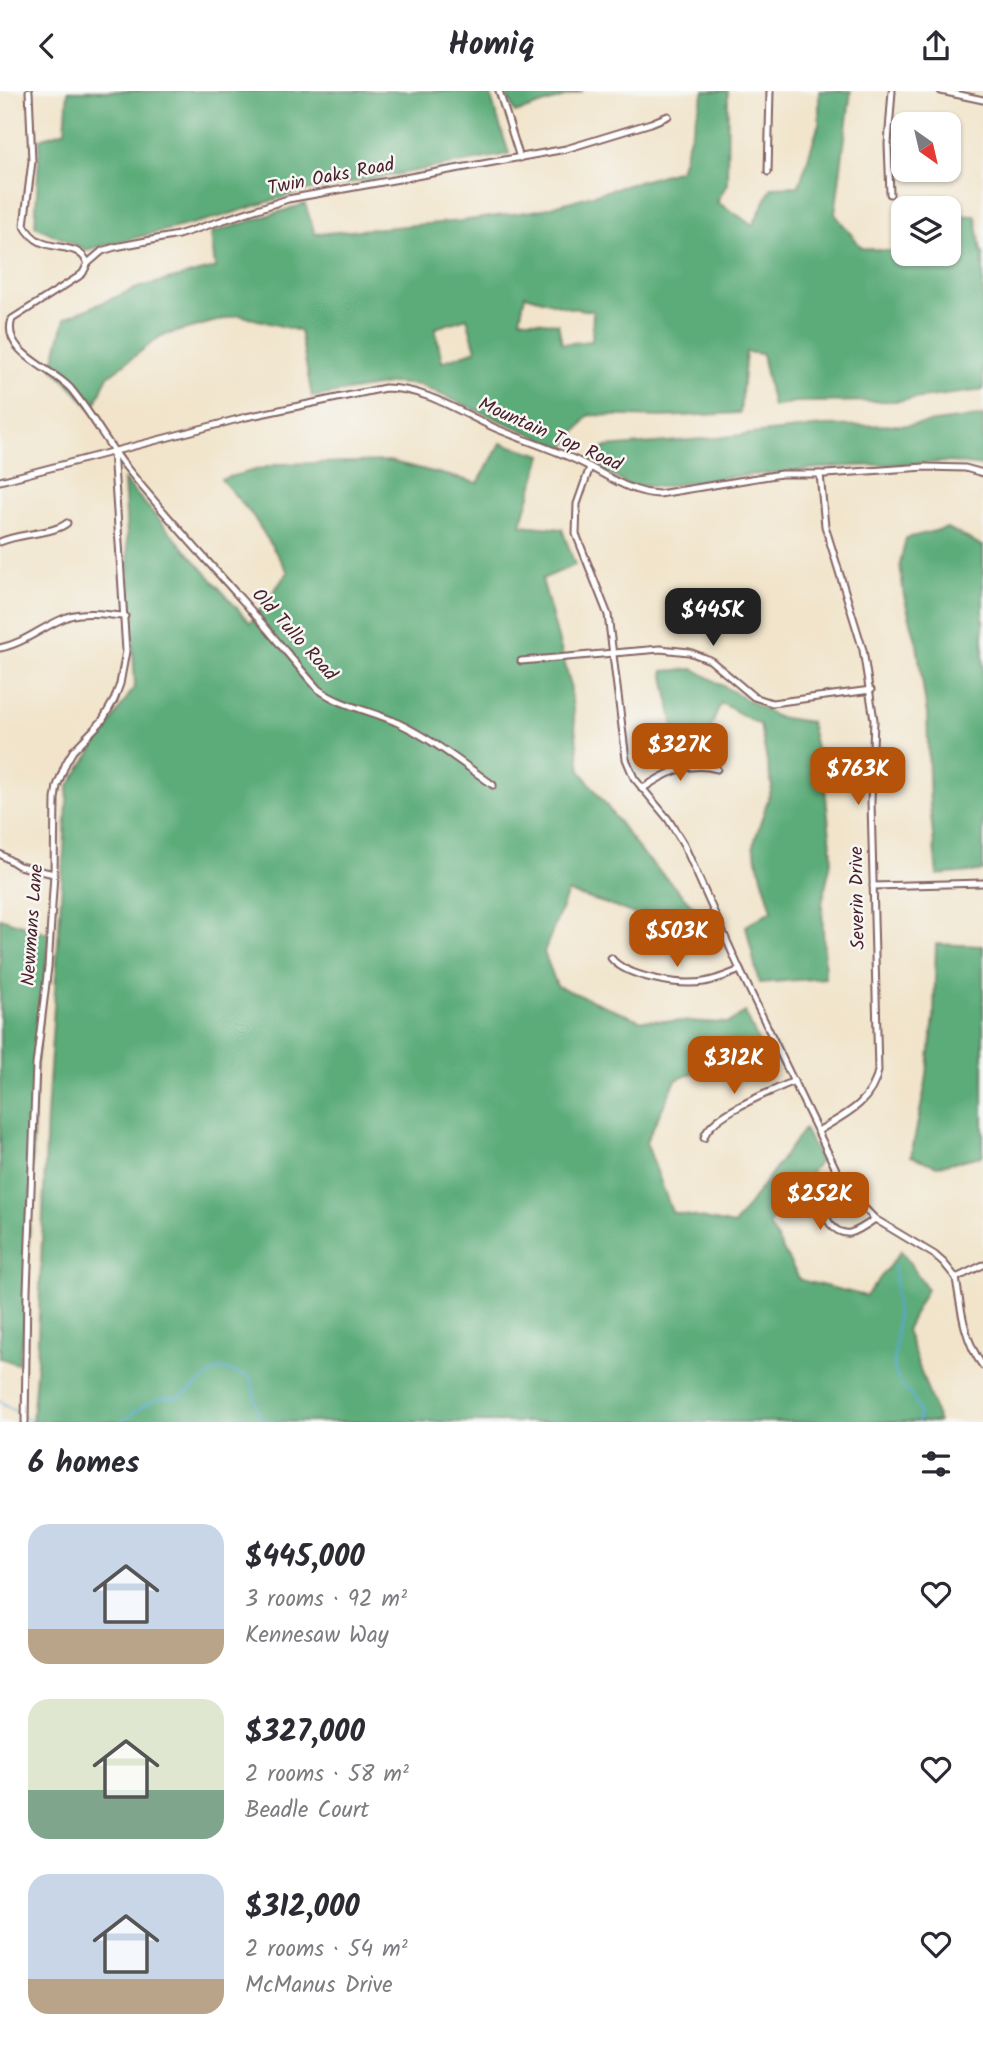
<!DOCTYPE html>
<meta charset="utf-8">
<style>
:root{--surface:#fff;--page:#f7f7f7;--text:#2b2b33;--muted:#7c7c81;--accent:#b45309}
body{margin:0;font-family:Kalam,sans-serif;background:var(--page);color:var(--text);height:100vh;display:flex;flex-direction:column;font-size:26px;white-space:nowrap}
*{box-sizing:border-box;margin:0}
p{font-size:23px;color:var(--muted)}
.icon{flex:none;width:38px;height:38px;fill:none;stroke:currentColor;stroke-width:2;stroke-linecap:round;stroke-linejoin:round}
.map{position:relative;height:1331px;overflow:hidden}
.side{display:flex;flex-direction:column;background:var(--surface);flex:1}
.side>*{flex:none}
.needle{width:46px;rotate:146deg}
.fabs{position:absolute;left:891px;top:21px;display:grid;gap:14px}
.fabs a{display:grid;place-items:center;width:70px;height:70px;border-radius:14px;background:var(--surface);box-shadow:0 2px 5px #0004;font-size:35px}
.price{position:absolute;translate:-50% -60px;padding:0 16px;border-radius:14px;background:var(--accent);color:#fff;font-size:23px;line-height:46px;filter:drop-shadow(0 2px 4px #0008)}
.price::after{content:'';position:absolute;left:50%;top:42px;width:21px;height:16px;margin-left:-10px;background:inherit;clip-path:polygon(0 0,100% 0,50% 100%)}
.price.on{background:#222;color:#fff}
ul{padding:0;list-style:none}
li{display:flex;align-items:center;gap:21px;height:175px;padding:0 28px}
li span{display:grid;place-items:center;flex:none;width:196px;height:140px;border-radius:21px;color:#555}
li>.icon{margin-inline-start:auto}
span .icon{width:84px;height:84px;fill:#fffc;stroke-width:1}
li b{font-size:30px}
h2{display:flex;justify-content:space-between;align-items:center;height:84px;padding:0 28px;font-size:30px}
header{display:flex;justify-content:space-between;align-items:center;height:91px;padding:0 28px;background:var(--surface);font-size:32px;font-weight:600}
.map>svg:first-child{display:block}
.forest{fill:#5cac79;stroke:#536652;stroke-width:2;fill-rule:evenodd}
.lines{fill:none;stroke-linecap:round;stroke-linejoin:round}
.stream{stroke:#57a9d2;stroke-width:2}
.street-casing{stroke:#846463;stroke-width:9}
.street{stroke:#fff;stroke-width:5}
.labels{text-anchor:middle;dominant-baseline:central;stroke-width:5;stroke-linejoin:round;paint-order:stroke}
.street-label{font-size:19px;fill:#4a1f2b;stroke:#f6f6f2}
</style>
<header><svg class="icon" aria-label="back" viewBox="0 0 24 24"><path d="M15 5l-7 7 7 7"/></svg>Homiq<svg class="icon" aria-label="share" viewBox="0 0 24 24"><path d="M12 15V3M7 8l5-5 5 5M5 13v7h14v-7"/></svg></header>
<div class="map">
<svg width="983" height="1331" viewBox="0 0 983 1331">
<rect width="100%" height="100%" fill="#f6f6f2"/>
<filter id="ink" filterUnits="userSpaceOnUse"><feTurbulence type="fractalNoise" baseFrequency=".0143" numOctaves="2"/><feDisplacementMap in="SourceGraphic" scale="14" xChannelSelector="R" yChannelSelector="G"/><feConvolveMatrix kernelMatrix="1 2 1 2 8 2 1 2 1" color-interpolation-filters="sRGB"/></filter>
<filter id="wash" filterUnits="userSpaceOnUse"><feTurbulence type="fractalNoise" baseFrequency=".00686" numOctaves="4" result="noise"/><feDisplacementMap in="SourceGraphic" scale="28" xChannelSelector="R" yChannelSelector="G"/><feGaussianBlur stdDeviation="1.57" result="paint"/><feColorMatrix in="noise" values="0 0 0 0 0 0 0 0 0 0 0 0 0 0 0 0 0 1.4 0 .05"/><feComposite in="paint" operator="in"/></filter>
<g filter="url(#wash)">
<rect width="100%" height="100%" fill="#f1e4ca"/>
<g class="forest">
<polygon points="68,0 489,0 509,63 300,101 223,125 86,159 35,135 40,48 65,40"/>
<polygon points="505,0 583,0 515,22"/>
<path d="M 704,0 L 728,0 L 727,93 L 717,111 L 753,134 L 772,96 L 799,95 L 819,33 L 819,0 L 851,0 L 835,123 L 862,157 L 931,165 L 932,163 L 948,163 L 949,124 L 976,125 L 981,162 L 983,162 L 983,299 L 897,310 L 795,311 L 773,316 L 762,263 L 746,261 L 740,322 L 663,326 L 589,324 L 564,357 L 419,294 L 394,292 L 312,306 L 300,240 L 239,224 L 161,245 L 107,286 L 93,319 L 52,276 L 65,227 L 140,196 L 215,177 L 211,142 L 305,113 L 315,143 L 461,130 L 540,119 L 680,79 ZM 525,204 L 570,217 L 593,220 L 592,250 L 562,253 L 558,233 L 520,228 ZM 467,227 L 476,259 L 442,271 L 435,237 Z"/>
<polygon points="983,325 983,375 950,371 831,376 721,387 661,396 628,394 588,370 606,356 715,347 823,335 910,334"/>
<polygon points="501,352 542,364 521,434 562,438 575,474 542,488 570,592 580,679 641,761 707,830 721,856 613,815 568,801 544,861 557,895 639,929 729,932 745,921 760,954 676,989 646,1051 672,1121 734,1134 804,1038 820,1070 769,1134 800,1189 866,1205 901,1160 927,1197 906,1239 939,1331 32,1331 37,1270 47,1025 68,696 135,595 124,389 250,532 288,481 253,425 221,388 279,373 389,370 478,392"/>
<polygon points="947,437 983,455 983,780 937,784 930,715 927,623 917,553 904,505 900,473 906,447"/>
<polygon points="694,578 777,626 810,631 825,696 832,765 822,813 825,887 759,892 746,835 772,819 753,755 772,696 760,634 721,612 700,662 680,667 663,580"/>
<polygon points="0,827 50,843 36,974 26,1224 18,1273 0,1267"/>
<polygon points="936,853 983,855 983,1059 982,1065 937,1075 911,1065 926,991 934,927"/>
</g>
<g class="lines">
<g class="stream">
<path d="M 894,1175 C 895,1193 897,1212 897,1230 C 898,1246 891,1270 896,1284 C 902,1301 926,1311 918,1331"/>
<polyline points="0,1310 31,1331"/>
<path d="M 122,1331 C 134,1322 145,1312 159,1308 C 166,1306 174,1308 181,1305 C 196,1298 206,1284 221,1277 L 251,1287 C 256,1302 254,1315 261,1329 L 274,1331"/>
</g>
</g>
</g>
<g filter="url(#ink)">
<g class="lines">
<g class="street-casing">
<g id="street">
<path d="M 29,0 L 32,70 L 24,134 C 42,168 74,145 88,172 L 83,182 L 78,186 L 12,228 C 0,262 56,279 71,298 C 91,322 106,351 126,376 C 163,422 203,465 242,509 C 268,538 292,569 318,598 C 342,616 371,619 398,632 C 432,648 462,672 493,694"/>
<polyline points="499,0 520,67"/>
<polyline points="941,0 983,9"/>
<polyline points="768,81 770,0"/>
<polyline points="890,103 888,53 892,0"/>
<polyline points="88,172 102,160 115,156 178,144 288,108 566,58 651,32 668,25"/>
<path d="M 590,376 L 577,413 L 576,443 L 608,524 L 626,668 L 634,687 L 668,728 L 684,754 L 740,879 L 845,1097 L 875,1128 L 935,1164 L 944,1172 L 956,1187 C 961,1218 964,1250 983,1275"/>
<path d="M 0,390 L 246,326 L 385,297 C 426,297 459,321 495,337 C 523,349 553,358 580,371 C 606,383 629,402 659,403 L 781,383 L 826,383 L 925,376 L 965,377 L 983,382"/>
<path d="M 0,451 C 19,442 54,443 67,432"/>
<path d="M 0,557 C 26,552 45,533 70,525 C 87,520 107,524 125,525"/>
<polyline points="521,570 660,558 689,561 710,569 754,606 772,612 871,599"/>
<path d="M 642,698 C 665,682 689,670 717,678"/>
<polyline points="0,763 19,775 54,783"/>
<polyline points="873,795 983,792"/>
<path d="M 611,867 C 626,886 679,895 704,891 C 716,889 728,884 740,879"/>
<path d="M 818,1040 C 844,1024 872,1012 878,980 L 871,711 L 874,629 L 863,559 L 825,435 L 820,383"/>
<path d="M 704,1047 C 710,1023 771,1001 794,990"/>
<path d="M 845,1097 C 838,1101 831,1103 827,1111 C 820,1125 834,1144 850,1142 C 858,1140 868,1133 875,1128"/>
<polyline points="956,1187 983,1174"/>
<polyline points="25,1331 27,1200 36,974 48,876 54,783 55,708 57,695 66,672 73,660 102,630 114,609 120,593 126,560 113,359"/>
</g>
</g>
<use href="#street" class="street"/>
</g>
</g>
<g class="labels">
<g class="street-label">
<text transform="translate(331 86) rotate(-11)">Twin Oaks Road</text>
<text transform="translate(550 344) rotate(24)">Mountain Top Road</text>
<text transform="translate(294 544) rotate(48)">Old Tullo Road</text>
<text transform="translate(858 807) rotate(-91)">Severin Drive</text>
<text transform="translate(33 834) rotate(-86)">Newmans Lane</text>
</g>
</g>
</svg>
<div class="fabs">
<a><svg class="needle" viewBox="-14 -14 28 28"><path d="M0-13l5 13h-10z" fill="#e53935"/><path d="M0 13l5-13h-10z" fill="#7c7c81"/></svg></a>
<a><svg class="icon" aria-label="layers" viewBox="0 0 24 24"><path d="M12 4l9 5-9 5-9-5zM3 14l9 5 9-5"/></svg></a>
</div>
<b class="price on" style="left:713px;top:557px">$445K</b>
<b class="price" style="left:680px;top:692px">$327K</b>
<b class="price" style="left:858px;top:716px">$763K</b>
<b class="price" style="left:677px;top:878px">$503K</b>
<b class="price" style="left:734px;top:1005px">$312K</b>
<b class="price" style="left:820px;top:1141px">$252K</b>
</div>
<section class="side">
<h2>6 homes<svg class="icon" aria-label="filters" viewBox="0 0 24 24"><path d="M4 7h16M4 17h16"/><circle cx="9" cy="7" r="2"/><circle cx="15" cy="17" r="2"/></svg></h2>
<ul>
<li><span style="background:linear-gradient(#c9d6e8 75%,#b9a48a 0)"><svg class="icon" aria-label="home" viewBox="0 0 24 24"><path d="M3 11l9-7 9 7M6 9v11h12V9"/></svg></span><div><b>$445,000</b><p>3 rooms · 92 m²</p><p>Kennesaw Way</p></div><svg class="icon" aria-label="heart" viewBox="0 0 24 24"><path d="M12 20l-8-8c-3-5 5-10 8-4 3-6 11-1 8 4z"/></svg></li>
<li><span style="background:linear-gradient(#dfe7d0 65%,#7fa58c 0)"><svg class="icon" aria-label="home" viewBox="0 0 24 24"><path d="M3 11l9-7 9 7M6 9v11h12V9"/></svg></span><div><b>$327,000</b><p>2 rooms · 58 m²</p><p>Beadle Court</p></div><svg class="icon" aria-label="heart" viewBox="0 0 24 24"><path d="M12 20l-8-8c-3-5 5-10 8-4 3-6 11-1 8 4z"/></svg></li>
<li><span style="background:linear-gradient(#c9d6e8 75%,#b9a48a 0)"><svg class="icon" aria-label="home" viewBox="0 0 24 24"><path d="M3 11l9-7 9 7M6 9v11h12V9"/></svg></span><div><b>$312,000</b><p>2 rooms · 54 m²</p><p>McManus Drive</p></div><svg class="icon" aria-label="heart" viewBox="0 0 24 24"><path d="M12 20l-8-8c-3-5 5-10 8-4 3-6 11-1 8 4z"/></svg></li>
</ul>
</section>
